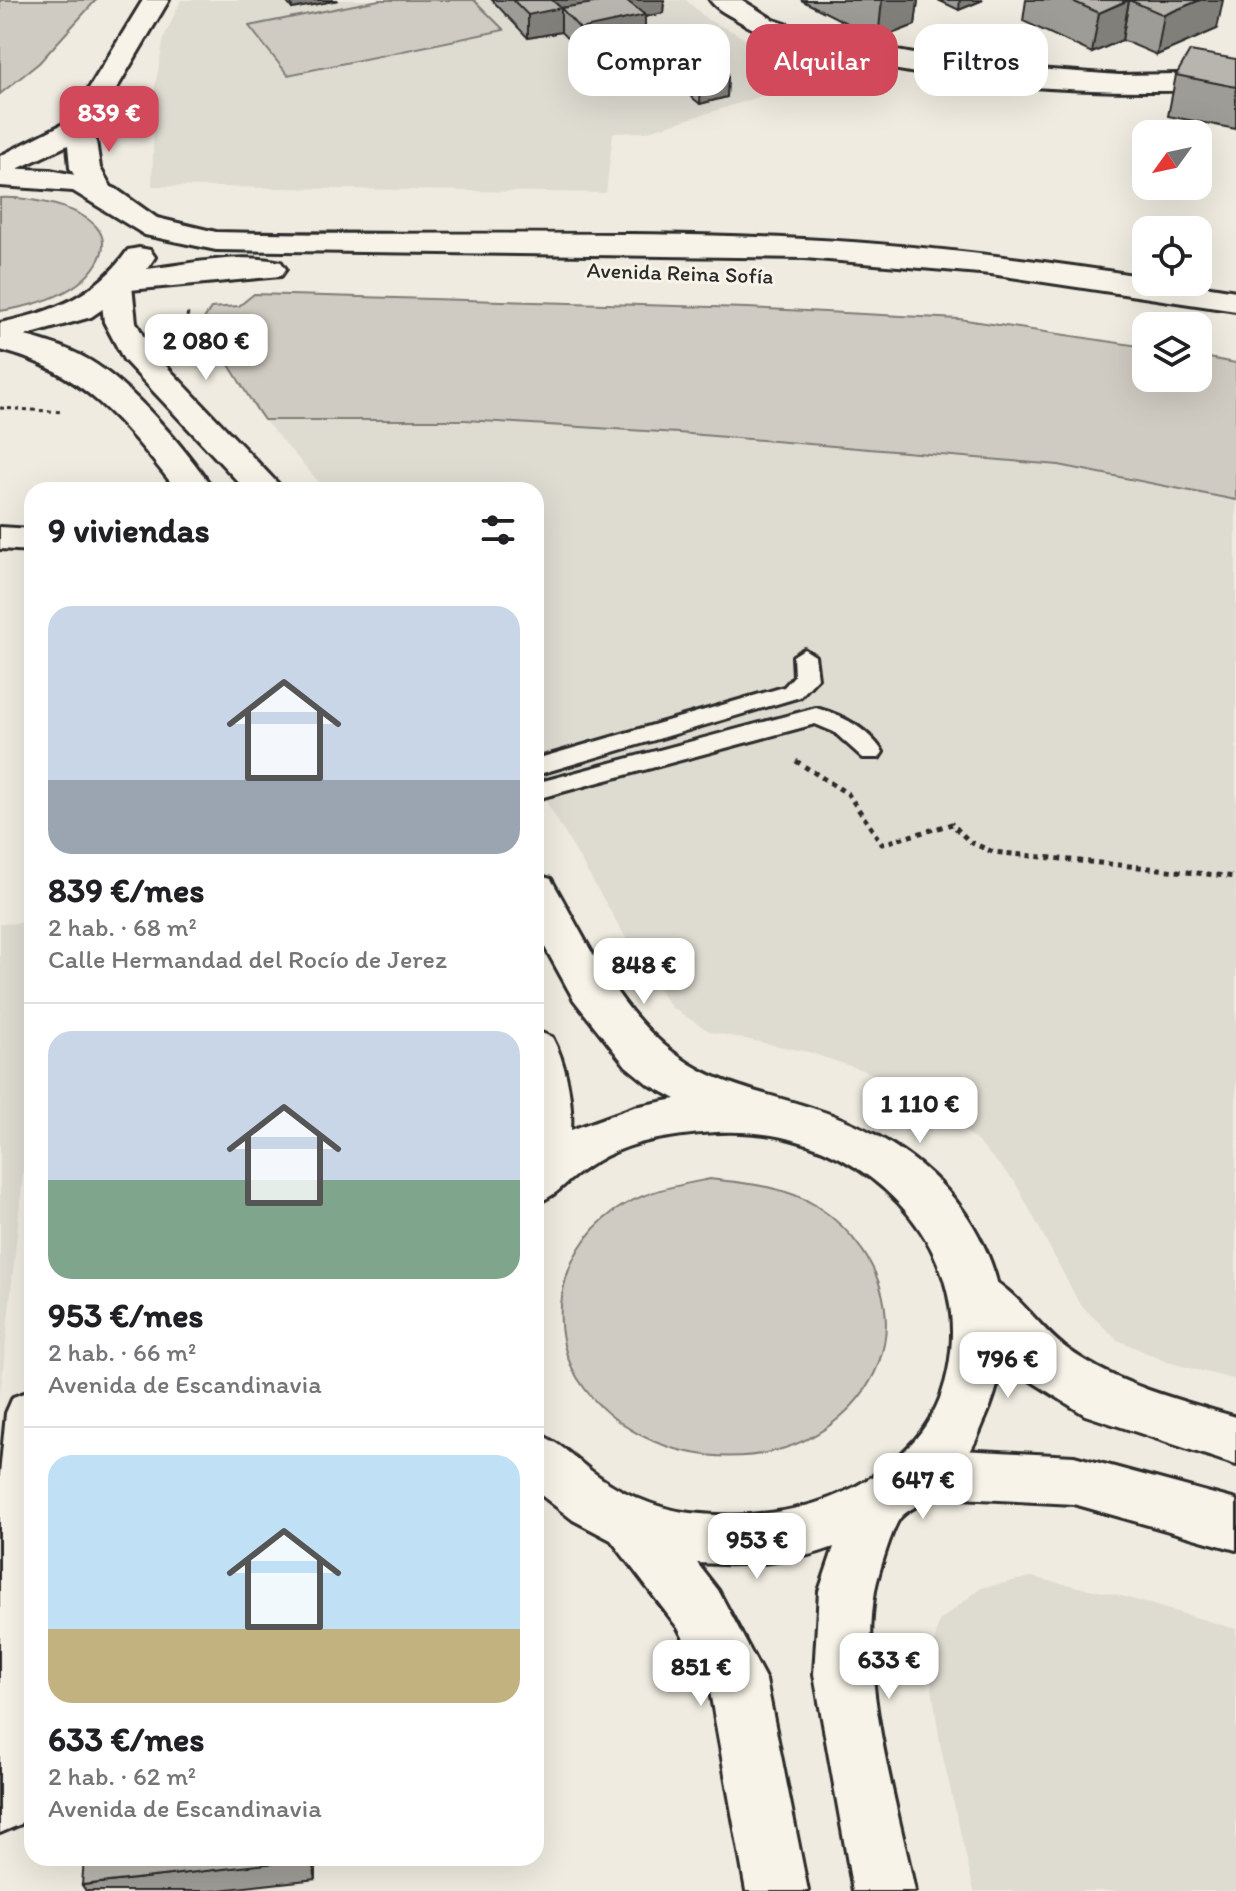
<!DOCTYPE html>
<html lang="es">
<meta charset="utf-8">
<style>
:root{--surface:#fff;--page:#f6f6f6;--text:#202124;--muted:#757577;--line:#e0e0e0;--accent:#d1495b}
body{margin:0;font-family:Itim,sans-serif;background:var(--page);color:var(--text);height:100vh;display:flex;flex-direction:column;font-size:30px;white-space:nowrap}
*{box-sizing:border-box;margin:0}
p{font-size:26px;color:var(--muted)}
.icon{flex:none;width:44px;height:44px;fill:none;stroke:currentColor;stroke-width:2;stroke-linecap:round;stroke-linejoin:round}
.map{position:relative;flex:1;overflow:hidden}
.drawer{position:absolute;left:24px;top:482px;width:520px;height:1384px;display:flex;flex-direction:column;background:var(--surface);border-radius:24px;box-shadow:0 8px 32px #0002}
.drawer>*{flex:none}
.hud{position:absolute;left:568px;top:24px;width:548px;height:72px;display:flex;gap:16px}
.needle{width:52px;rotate:237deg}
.tools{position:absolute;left:1132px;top:120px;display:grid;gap:16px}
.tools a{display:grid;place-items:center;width:80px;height:80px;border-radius:16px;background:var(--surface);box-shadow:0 8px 32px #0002;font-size:40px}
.price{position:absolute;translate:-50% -68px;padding:0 18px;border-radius:16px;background:#fff;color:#222;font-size:26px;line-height:52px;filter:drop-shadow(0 2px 4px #0008)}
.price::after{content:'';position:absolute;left:50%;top:48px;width:24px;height:18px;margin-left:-12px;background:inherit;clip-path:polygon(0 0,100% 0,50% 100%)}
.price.selected{background:var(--accent);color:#fff}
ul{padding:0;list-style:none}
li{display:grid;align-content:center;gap:16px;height:424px;padding:0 24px}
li+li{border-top:2px solid var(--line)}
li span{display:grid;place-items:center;height:248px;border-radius:24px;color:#555}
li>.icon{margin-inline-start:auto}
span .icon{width:144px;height:144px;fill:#fffc;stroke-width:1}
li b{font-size:34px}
h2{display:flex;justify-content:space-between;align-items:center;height:96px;padding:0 24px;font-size:34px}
.pill{padding:0 28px;border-radius:24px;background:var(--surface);box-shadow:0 8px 32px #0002;font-size:28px;line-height:72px}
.pill.selected{background:var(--accent);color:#fff}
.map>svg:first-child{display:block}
.built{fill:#dedbd1}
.green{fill:#cfcbc2;stroke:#7d7b76;stroke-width:2}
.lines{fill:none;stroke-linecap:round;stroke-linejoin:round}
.lane-casing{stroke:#2b2b2b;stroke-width:6}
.street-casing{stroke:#2b2b2b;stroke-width:6}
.secondary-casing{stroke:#2b2b2b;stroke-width:6}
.primary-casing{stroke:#2b2b2b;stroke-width:6}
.path-far1{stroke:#2b2b2b;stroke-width:3;stroke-dasharray:4 4;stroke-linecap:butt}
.path{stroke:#2b2b2b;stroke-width:5;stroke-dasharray:5 5;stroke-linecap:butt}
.lane{fill:#f7f3e8;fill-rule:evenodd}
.street{fill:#f7f3e8;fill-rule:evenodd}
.secondary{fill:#f7f3e8;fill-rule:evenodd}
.primary{fill:#f7f3e8;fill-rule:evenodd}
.wall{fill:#9e9c96;stroke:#2b2b2b;stroke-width:2}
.shaded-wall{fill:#817f7a;stroke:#2b2b2b;stroke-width:2}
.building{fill:#b8b5ae;stroke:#2b2b2b;stroke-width:2}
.labels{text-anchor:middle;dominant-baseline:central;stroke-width:6;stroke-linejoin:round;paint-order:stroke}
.far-street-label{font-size:22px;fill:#2b2b2b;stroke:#f7f3e8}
</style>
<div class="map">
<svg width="1236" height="1891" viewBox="0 0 1236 1891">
<rect width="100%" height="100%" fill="#efebe0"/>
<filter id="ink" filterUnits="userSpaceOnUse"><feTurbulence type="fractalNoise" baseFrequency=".0125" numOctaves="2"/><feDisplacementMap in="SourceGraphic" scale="16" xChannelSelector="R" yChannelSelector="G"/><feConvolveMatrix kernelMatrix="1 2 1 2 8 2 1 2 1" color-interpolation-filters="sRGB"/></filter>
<g filter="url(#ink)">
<g class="built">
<polygon points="181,0 686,0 708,20 734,32 808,82 646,132 613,133 606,193 152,186 155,87 164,38"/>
<polygon points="264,420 465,420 678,433 1059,465 1236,500 1236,1380 1167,1362 1116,1339 1079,1303 1015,1182 980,1144 931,1101 871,1073 808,1052 711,1032 672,1008 646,972 536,784 536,490 326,490"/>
<polygon points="32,922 32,1087 0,1398 0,924"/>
<polygon points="1031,1577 1118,1595 1236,1629 1236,1891 974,1891 941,1749 929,1667 939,1621 981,1588"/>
</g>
<g class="green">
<polygon points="0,0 96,0 39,63 0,94"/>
<polygon points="379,0 474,0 504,30 288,75 249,26"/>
<path d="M 0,198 C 32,196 128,212 97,263 C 78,295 33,306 0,311 Z"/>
<path d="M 254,294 L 747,308 L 959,319 L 1146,347 L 1146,378 L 1198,378 L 1198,356 L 1236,363 L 1236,500 L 1059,465 L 678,433 L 465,420 L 264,420 C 242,389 225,353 200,325 L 211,308 L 239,306 Z"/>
<path d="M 710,1179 C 745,1183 784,1186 815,1205 C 894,1256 914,1354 839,1418 C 767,1480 643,1465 585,1389 C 543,1335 557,1251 613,1212 C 643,1191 675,1186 710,1179 Z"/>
</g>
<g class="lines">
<g class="lane-casing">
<g id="lane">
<polygon points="804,649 815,656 818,678 800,697 536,775 536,759 784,687 794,676 793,656"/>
<path d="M 816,708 C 842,715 868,729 883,752 L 879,758 L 863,758 L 834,732 L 815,724 L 536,799 L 536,783 Z"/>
</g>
</g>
<g class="street-casing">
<g id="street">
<path d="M 710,0 L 742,0 L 774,20 L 831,39 L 969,64 L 1119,75 L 1236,73 L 1236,89 C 1108,95 979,89 854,61 C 815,52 774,42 739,21 C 729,15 717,10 710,0 Z"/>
<polygon points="0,527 32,529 32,551 0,549"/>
<path d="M 978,1273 C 1015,1286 1035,1325 1066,1348 C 1116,1385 1177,1399 1236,1417 L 1236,1465 L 1085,1415 L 1028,1379 L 960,1309 L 953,1294 L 960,1279 Z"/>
<polygon points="32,1390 32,1776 30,1803 21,1824 0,1833 0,1474 6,1413 13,1397"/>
<polygon points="923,1448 1074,1456 1236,1500 1236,1550 1074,1504 923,1496 904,1489 896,1472 904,1455"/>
</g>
</g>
<g class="secondary-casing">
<g id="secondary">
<polygon points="143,0 169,0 94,127 100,168 114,192 110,198 88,198 70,168 68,145 0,177 0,156 69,121"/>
<polygon points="116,277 127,279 132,286 136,322 150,349 284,490 246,490 124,360 104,322 100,286 105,279"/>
<path d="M 0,330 C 30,337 62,344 89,360 C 133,386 184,447 214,490 L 177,490 C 126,426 83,370 0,350 Z"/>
<path d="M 536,875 L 551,879 C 588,943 617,1012 678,1056 C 717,1085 765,1093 809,1107 C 868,1125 925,1158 962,1209 C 1007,1272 1017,1346 986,1417 C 980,1430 975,1446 966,1457 C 956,1470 944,1485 932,1496 C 923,1504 907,1509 900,1518 C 892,1528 877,1578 875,1591 C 859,1681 897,1802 915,1891 L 853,1891 L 814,1674 L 819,1591 L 834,1547 C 789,1564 745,1566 697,1563 L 718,1590 L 766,1680 L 808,1891 L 746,1891 L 709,1686 L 678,1628 L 611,1540 L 573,1520 L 536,1491 L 536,1433 C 558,1441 572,1456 590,1470 C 619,1492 653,1508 690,1513 C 752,1520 816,1512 870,1478 C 919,1446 945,1409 951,1351 C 962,1252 885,1162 790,1139 C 749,1128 704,1131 663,1138 C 631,1143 601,1155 575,1176 C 561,1187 554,1197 536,1203 L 536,1031 L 552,1037 C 566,1063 573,1101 571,1130 L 634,1107 L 676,1099 L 648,1084 L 626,1066 L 574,1000 L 536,931 Z"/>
</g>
</g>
<g class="primary-casing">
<g id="primary">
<path d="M 0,168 L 50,170 L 90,178 L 116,189 L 157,218 L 216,232 C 412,237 608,229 803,239 C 918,245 1032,259 1146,277 L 1146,282 L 1179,282 L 1236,291 L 1236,311 L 991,274 L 805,258 L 216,250 L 145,235 L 73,191 L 0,186 Z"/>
<path d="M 139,248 L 150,250 L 155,257 L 147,269 C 189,264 239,252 281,262 L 286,269 L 281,276 L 130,290 L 91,317 L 0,343 L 0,323 C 53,312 96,296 128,250 Z"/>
</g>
</g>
<g class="path-far1">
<polyline points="188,313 185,324 211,353 211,360 204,364"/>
<polyline points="0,408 63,412"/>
</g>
<polyline class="path" points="796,761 848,794 882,844 952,824 970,842 993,852 1236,877"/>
<use href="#lane" class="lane"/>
<use href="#street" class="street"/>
<use href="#secondary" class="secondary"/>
<use href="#primary" class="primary"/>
</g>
<g class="wall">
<polygon points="285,0 338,0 292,9"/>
<polygon points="492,0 664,0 663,13 645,17 645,33 728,74 727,97 700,104 643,57 643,39 580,52 561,32 528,38"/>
<polygon points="801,0 918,0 915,25 878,39"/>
<polygon points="938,0 983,0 959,10"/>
<polygon points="1026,0 1129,0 1122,40 1092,53 1023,21"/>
<polygon points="1129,0 1217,29 1157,55 1122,40"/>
<polygon points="1236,59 1236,129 1168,116 1176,75"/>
<polygon points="316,1858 316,1879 211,1891 86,1891 82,1885"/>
</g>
<g class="shaded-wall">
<polygon points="291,0 338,0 292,9"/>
<polygon points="545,0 603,0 603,4 561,8 561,32 528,38 528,15"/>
<polygon points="624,0 664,0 663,13 645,17 645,35 643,34 643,39 580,52 580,29"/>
<polygon points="882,0 918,0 915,25 878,39"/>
<polygon points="960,0 983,0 959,10"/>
<polygon points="1129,0 1122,40 1092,53 1099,13"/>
<polygon points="1200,0 1223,0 1217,29 1157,55 1164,15"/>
<polygon points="728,74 727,97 700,104 701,81"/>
<polygon points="311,1858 316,1858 316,1879 311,1859"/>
</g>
<g class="building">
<polygon points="513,0 552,0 561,8 528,15"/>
<polygon points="613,0 626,0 645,15 580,29 561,8"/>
<polygon points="1070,0 1128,0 1099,13"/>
<polygon points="1129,0 1200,0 1164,15"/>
<polygon points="670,27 728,74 701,81 643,34"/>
<polygon points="1190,51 1236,59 1236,87 1176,75"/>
<polygon points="84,1858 311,1858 311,1859 82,1885"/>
</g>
</g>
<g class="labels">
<g class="far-street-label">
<text transform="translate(680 273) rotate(2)">Avenida Reina Sofía</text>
</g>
</g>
</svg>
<div class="tools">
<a><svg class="needle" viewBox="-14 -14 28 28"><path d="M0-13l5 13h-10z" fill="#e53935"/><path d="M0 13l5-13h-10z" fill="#757577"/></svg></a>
<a><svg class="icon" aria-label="locate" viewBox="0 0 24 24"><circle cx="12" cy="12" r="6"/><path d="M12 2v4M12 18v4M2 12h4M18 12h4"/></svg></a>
<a><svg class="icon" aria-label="layers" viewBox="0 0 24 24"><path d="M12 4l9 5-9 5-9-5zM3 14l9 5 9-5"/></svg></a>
</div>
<b class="price selected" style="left:109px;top:154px">839 €</b>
<b class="price" style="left:206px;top:382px">2 080 €</b>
<b class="price" style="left:644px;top:1006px">848 €</b>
<b class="price" style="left:920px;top:1145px">1 110 €</b>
<b class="price" style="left:1008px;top:1400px">796 €</b>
<b class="price" style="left:923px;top:1521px">647 €</b>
<b class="price" style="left:757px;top:1581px">953 €</b>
<b class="price" style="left:889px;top:1701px">633 €</b>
<b class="price" style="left:701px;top:1708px">851 €</b>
<div class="hud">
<a class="pill">Comprar</a>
<a class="pill selected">Alquilar</a>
<a class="pill">Filtros</a>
</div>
<section class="drawer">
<h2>9 viviendas<svg class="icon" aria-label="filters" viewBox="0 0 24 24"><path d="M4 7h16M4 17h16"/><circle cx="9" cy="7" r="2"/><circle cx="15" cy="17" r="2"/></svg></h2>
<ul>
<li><span style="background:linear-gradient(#c9d6e8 70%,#9aa5b1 0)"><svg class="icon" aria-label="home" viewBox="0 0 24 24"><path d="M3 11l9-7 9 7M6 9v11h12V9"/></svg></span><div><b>839 €/mes</b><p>2 hab. · 68 m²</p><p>Calle Hermandad del Rocío de Jerez</p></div></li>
<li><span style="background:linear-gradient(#c9d6e8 60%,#7fa58c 0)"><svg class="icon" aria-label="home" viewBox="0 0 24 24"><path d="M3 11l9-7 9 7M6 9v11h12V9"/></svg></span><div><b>953 €/mes</b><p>2 hab. · 66 m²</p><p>Avenida de Escandinavia</p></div></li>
<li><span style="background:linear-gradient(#bfe0f5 70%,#c2b280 0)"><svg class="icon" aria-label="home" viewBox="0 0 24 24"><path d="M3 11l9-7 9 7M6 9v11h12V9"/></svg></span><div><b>633 €/mes</b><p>2 hab. · 62 m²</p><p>Avenida de Escandinavia</p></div></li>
</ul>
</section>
</div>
